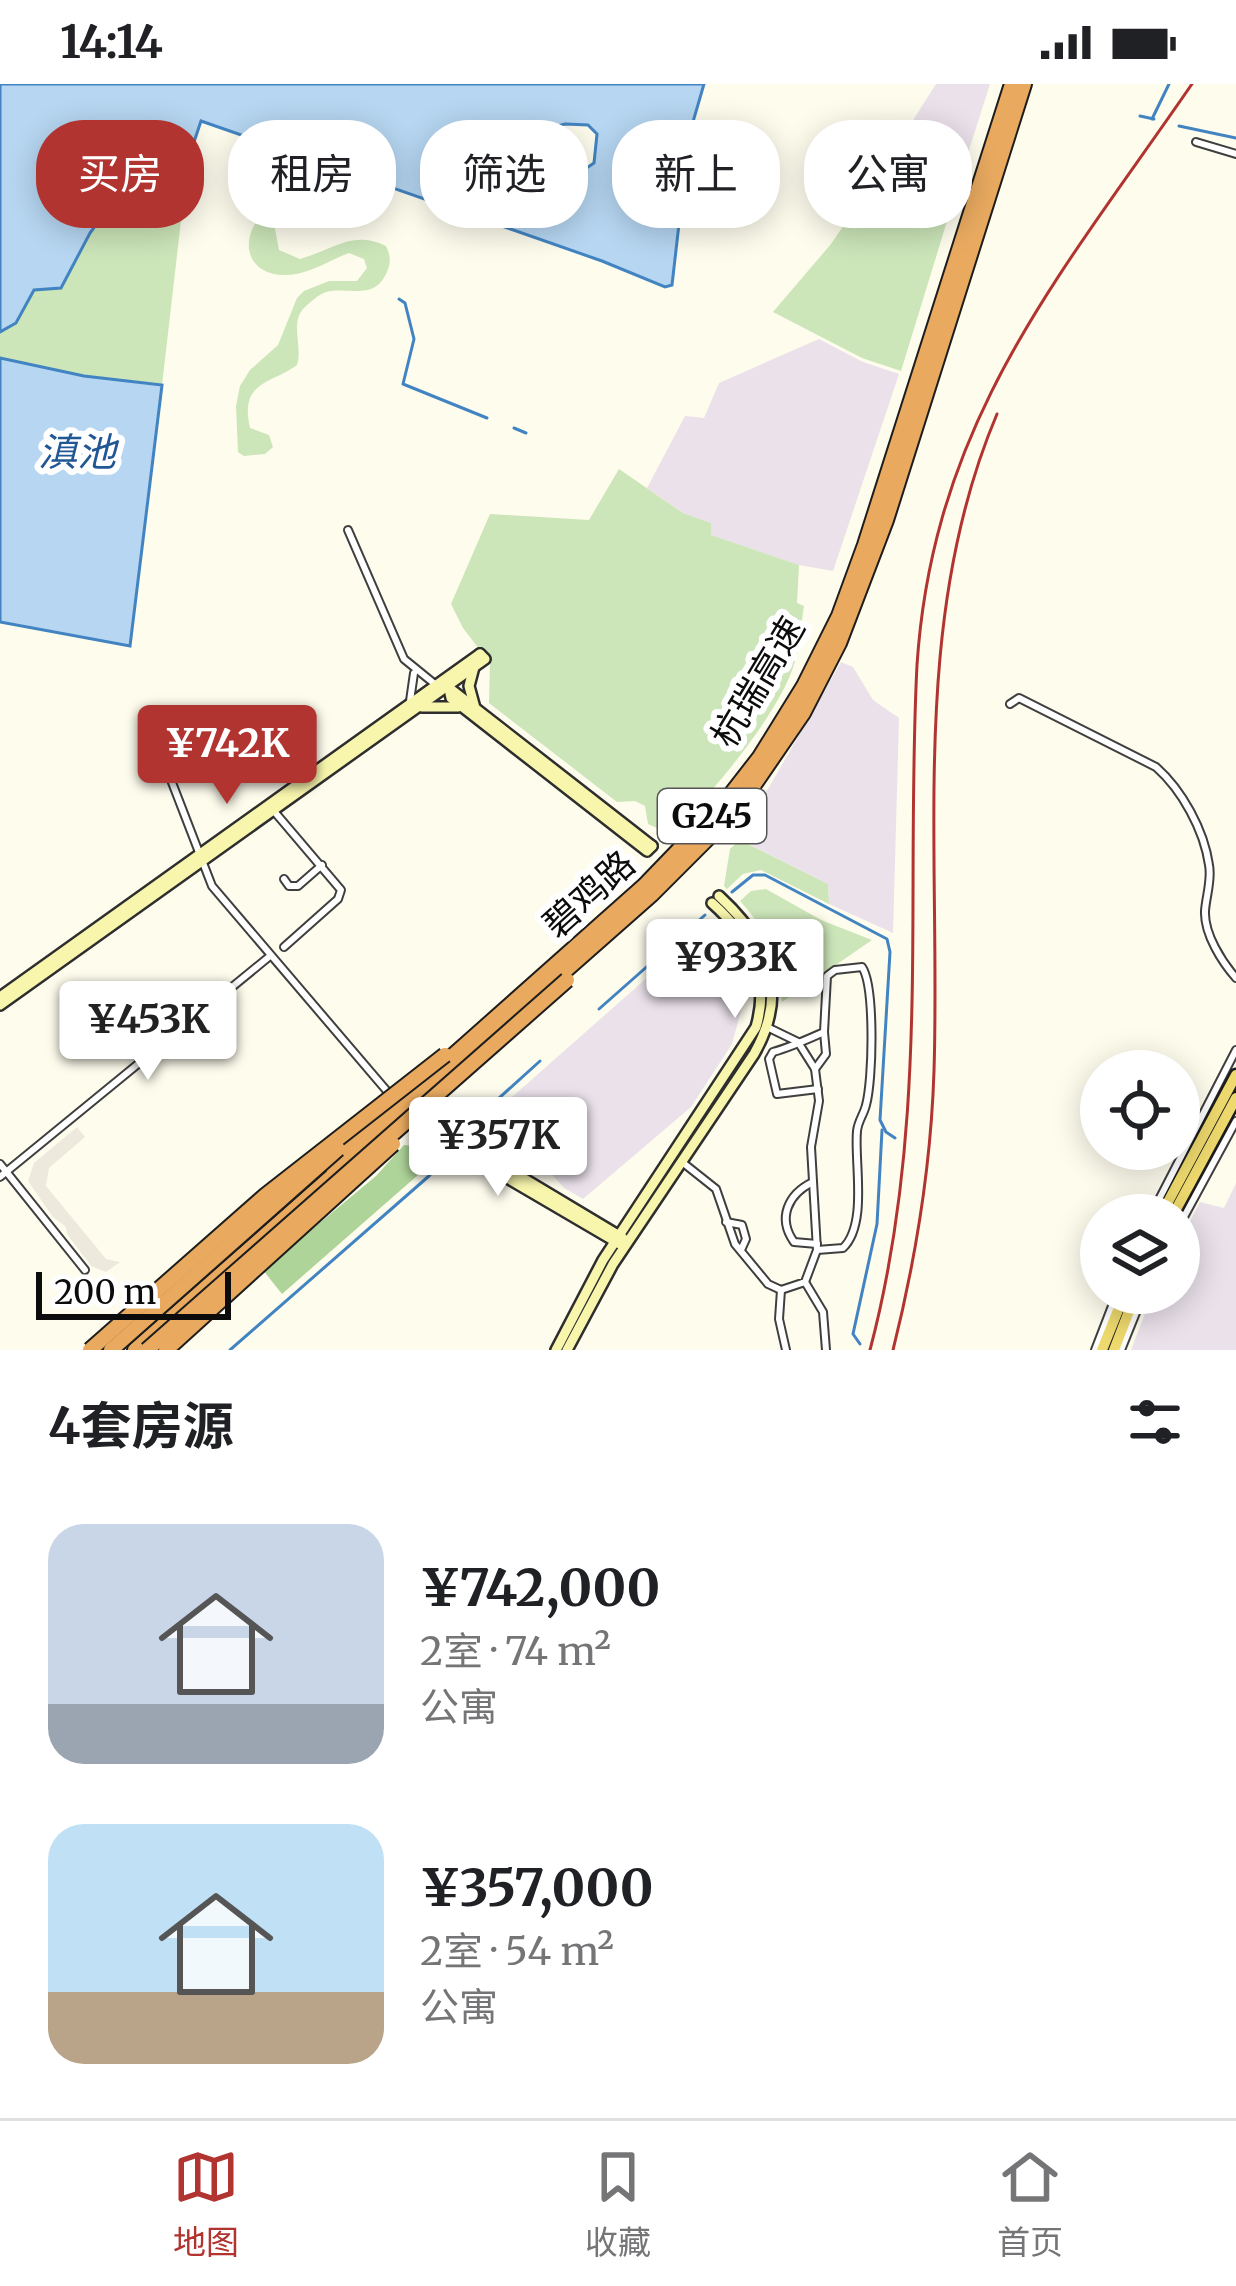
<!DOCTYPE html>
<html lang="zh">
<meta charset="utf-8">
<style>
:root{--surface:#fff;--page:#f6f6f6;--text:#202124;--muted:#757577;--line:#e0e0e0;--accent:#b13430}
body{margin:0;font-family:Merriweather,"Noto Sans SC",serif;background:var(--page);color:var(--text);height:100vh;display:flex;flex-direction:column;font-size:45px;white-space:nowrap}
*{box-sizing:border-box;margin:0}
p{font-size:39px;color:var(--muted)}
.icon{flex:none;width:66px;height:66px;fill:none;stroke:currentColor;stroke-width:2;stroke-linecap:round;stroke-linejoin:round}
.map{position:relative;height:1266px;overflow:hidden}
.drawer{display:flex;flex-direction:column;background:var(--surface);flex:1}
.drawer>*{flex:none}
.banner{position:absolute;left:36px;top:36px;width:1164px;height:108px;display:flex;gap:24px}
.controls{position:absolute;left:1080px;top:966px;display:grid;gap:24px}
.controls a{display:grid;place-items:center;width:120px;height:120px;border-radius:50%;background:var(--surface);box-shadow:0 6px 30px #0003;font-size:60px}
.scale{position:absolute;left:36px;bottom:30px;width:195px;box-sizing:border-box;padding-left:12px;border:6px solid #0c0c0c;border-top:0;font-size:33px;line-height:42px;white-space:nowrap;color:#0c0c0c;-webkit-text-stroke:9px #fff;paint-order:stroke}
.price{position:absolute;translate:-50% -102px;padding:0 27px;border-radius:12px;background:#fff;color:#222;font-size:39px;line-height:78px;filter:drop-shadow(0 3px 6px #0008)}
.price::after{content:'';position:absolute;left:50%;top:72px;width:36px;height:27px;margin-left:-18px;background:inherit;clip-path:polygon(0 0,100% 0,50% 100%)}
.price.on{background:var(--accent);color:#fff}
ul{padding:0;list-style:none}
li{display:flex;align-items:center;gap:36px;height:300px;padding:0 48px}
li span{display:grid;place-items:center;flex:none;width:336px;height:240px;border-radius:36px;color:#555}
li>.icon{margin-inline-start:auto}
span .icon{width:144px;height:144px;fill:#fffc;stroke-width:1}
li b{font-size:51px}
h2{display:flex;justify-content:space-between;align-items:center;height:144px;padding:0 48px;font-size:51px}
.tag{padding:0 42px;border-radius:48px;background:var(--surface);box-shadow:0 6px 30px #0003;font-size:42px;line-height:108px}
.tag.on{background:var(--accent);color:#fff}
.status{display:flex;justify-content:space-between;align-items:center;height:84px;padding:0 60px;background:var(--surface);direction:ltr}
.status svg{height:33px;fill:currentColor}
.menu{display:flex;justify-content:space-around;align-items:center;height:168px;border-top:3px solid var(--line);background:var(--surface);font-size:33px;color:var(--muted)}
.menu a{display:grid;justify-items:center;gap:6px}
.menu .on{color:var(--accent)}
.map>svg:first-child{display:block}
.industrial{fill:#eae1ea}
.green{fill:#cce5b9}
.forest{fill:#afd49a}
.plaza{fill:#edeadd}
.water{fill:#b6d6f1;stroke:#4284c2;stroke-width:3;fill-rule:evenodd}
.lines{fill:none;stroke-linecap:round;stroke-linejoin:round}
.stream{stroke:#4284c2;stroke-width:3}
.street-casing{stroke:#3f3f3f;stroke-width:10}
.secondary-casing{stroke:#2e2e2e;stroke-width:14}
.primary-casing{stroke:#1d1d1d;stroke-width:15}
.highway-casing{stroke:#1d1d1d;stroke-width:18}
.street{stroke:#fff;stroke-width:6}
.secondary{stroke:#f8f6ad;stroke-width:9}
.primary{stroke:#edd96d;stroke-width:10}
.highway{stroke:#e9aa60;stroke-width:14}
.rail{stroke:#b13430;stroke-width:3}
.highway-bridge-casing{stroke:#1d1d1d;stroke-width:18;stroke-linecap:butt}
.highway-bridge{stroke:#e9aa60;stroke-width:14}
.labels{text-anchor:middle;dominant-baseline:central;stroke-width:12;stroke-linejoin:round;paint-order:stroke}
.shield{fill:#fff;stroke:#555;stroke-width:3}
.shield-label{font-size:33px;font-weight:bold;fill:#0c0c0c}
.street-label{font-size:36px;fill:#0c0c0c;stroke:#fff}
.water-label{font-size:39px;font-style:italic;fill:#205794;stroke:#fff}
</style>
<div class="status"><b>14:14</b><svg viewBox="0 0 49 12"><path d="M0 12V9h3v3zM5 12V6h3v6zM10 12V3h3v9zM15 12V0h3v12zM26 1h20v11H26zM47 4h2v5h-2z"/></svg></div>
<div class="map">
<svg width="1236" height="1266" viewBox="0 0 1236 1266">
<rect width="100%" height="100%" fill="#fefced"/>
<g class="industrial">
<polygon points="936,0 990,0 948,132 870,104"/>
<polygon points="819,255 863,278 899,290 833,487 799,481 711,451 711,439 683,429 647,404 685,332 704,334 719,299"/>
<polygon points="841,578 853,583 873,616 899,634 893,849 829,820 828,800 729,750 768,705"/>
<polygon points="708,840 740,888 744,916 732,960 691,1023 583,1115 564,1104 496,1027"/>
<polygon points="1236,1099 1236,1266 1131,1266 1153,1209 1179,1209 1179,1158 1200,1118 1224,1124"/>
</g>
<g class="green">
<polygon points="188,76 162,301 84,292 0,274 0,248 16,239 34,206 61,204 90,149 141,78"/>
<polygon points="868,106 948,134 901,287 862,274 773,228 831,160"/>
<path d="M 297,112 L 324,112 L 361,124 L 379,124 L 370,134 C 335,123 297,108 275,145 L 279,166 L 300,175 C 335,165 352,146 386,162 C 391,173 391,179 386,190 C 373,217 348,202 326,208 C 318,211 309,219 303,225 C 290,241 303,262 297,281 C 271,300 239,297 250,344 L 269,351 L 273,363 L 265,370 L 244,372 L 238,368 L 236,322 L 240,302 L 250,286 L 278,261 L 297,214 L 304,207 L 329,197 L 357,197 L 367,184 L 364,175 L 349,169 C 327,177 309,191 285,191 C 233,192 237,125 297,112 Z"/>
<path d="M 619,385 L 683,429 L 711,439 L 711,451 L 799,481 L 797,519 L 804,522 C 801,540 800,559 795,577 C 782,627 708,715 670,750 L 648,740 L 645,722 L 635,717 L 617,718 L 489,619 L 490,579 L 463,544 L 451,520 L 490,430 L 589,436 Z"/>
<polygon points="740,756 828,800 829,820 761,786 743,790 727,805 724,802 730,765"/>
<path d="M 766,805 L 821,836 L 872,856 L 782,918 C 779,877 768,847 740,817 L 751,807 Z"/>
</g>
<polygon class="forest" points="404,1061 422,1063 436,1071 434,1077 282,1210 263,1186 376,1092"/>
<polygon class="plaza" points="77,1043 85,1053 49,1084 46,1102 106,1175 120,1178 106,1188 91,1182 67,1150 66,1143 53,1133 28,1097 34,1079"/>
<g class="water">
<path d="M 0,0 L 704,0 L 674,103 L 679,140 L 672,201 L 665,203 L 602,177 L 201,37 L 188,76 L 141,79 L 90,149 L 61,204 L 34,206 L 16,239 L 0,248 ZM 565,40 L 588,41 L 597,50 L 594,79 L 578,90 L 566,87 L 556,69 L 543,67 L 541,61 L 557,42 Z"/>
<polygon points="0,274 84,292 162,301 130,562 0,538"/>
</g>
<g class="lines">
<g class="stream">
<polyline points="1140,32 1154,35"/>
<polyline points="1152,35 1169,0"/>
<polyline points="1179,42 1236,54"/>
<polyline points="399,215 405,219 414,255 403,300 487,334"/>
<polyline points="514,344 526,349"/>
<polyline points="732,808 753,791 765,791 887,855 890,868 880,1036 886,1048 895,1054"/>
<polyline points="676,857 705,831"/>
<polyline points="599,925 668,864"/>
<polyline points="467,1043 540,977"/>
<polyline points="860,1260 853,1250 877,1140 882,1046"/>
<polyline points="230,1266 429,1092 445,1073"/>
</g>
<g class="street-casing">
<g id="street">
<polyline points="1196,58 1236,70"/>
<polyline points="348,446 404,575 436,601"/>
<polyline points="410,617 414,589"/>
<path d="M 1010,620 L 1019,614 L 1156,683 C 1182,706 1204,746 1209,781 C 1212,796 1206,812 1205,827 C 1204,850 1222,878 1236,894"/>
<polyline points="149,639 212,802 392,1013"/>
<polyline points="273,726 341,806 338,815 284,863"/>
<polyline points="284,795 289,802 298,802 322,781"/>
<polyline points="815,985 826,970 824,948"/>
<polyline points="682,1078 716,1105 735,1160 768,1200 781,1206 805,1198 817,1166 811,1063 819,1017 815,985 798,958 767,943"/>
<polyline points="0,1080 85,1186"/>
<polyline points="0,1093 270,872"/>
<path d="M 813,1098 C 788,1110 777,1134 794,1158 L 817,1160"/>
<polyline points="1151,1131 1236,966"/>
<polyline points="726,1138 742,1141 746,1155 741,1166"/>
<polyline points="1179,1142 1236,1037"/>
<path d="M 817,1166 L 843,1164 C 868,1140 854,1078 857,1047 C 858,1037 864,1030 866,1021 C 873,996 875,902 862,883 L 835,886 L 827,892 L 824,948 C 806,956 791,963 773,968 L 769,975 L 777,1010 L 818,1005"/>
<polyline points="805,1198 823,1228 826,1266"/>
<polyline points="781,1206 779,1235 786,1266"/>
<polyline points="1095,1266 1117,1209"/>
<polyline points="1121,1266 1144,1209"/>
</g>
</g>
<g class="secondary-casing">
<g id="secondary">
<polyline points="474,583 469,602 475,624"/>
<polyline points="448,600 451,614 647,767 652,762"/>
<polyline points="448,603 652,762"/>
<polyline points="422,623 458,623"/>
<polyline points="0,913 480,570"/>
<polyline points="0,921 485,575 480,570"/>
<polyline points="414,1023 426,1036 623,1154"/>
<polyline points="410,1031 432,1050 620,1160"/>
<path d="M 556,1266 L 603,1176 L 756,943 C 771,891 750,853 712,819"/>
<path d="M 567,1266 L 613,1180 L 754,970 C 790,907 768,857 719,812"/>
</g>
</g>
<g class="primary-casing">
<g id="primary">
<polyline points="1161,1131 1236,991"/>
<polyline points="1173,1131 1236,1014"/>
<polyline points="1102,1266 1125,1209"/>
<polyline points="1114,1266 1136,1209"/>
</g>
</g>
<g class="highway-casing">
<g id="highway">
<polyline points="330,1081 644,802 725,718 760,673 804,602 839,532 865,461 1012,0"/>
<polyline points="135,1266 652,810 715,747 753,702 803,629 839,559 886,436 1024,0"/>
</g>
</g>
<use href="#street" class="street"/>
<use href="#secondary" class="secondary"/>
<use href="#primary" class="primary"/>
<use href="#highway" class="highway"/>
<g class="rail">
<path d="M 870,1266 C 931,1035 905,815 917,581 C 933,336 1060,192 1192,0"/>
<path d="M 893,1266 C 916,1174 931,1082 934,987 C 941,768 909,537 997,330"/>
</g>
<g class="highway-bridge-casing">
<g id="highway-bridge">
<polyline points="90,1266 266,1111 445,971"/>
<polyline points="111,1266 338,1065"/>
<polyline points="147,1266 567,896"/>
<polyline points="166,1266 393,1060"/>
</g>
</g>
<use href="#highway-bridge" class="highway-bridge"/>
</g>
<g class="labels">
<rect class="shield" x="658" y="705" width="108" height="54" rx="9"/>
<g class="shield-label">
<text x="712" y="732">G245</text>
</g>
<g class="street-label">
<text transform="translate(758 598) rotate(-59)">杭瑞高速</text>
<text transform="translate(589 810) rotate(-42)">碧鸡路</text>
</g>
<g class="water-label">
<text x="77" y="368">滇池</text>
</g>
</g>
</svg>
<div class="controls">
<a><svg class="icon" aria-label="locate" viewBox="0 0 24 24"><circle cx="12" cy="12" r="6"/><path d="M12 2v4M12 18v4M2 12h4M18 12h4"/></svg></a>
<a><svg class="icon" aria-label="layers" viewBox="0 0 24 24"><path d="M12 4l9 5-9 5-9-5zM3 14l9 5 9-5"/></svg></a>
</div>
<div class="scale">200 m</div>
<b class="price on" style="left:227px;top:723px">¥742K</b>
<b class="price" style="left:735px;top:937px">¥933K</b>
<b class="price" style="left:148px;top:999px">¥453K</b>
<b class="price" style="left:498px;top:1115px">¥357K</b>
<div class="banner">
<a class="tag on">买房</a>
<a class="tag">租房</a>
<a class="tag">筛选</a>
<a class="tag">新上</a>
<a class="tag">公寓</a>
</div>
</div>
<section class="drawer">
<h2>4套房源<svg class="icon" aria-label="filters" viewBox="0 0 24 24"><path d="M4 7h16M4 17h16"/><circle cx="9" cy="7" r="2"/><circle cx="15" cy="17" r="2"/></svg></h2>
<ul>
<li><span style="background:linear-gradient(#c9d6e8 75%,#9aa5b1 0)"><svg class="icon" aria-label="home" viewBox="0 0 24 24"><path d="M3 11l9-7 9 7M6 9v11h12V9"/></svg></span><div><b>¥742,000</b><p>2室 · 74 m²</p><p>公寓</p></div></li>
<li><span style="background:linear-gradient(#bfe0f5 70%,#b9a48a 0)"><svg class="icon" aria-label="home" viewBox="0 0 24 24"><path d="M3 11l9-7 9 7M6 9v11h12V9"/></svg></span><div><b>¥357,000</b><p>2室 · 54 m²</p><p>公寓</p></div></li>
</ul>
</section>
<nav class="menu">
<a class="on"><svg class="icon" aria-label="map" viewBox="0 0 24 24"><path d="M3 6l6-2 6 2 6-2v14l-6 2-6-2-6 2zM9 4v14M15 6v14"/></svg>地图</a>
<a><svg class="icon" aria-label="saved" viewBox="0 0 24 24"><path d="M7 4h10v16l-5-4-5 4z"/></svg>收藏</a>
<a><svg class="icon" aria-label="home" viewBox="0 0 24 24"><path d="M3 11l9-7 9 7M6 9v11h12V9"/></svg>首页</a>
</nav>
